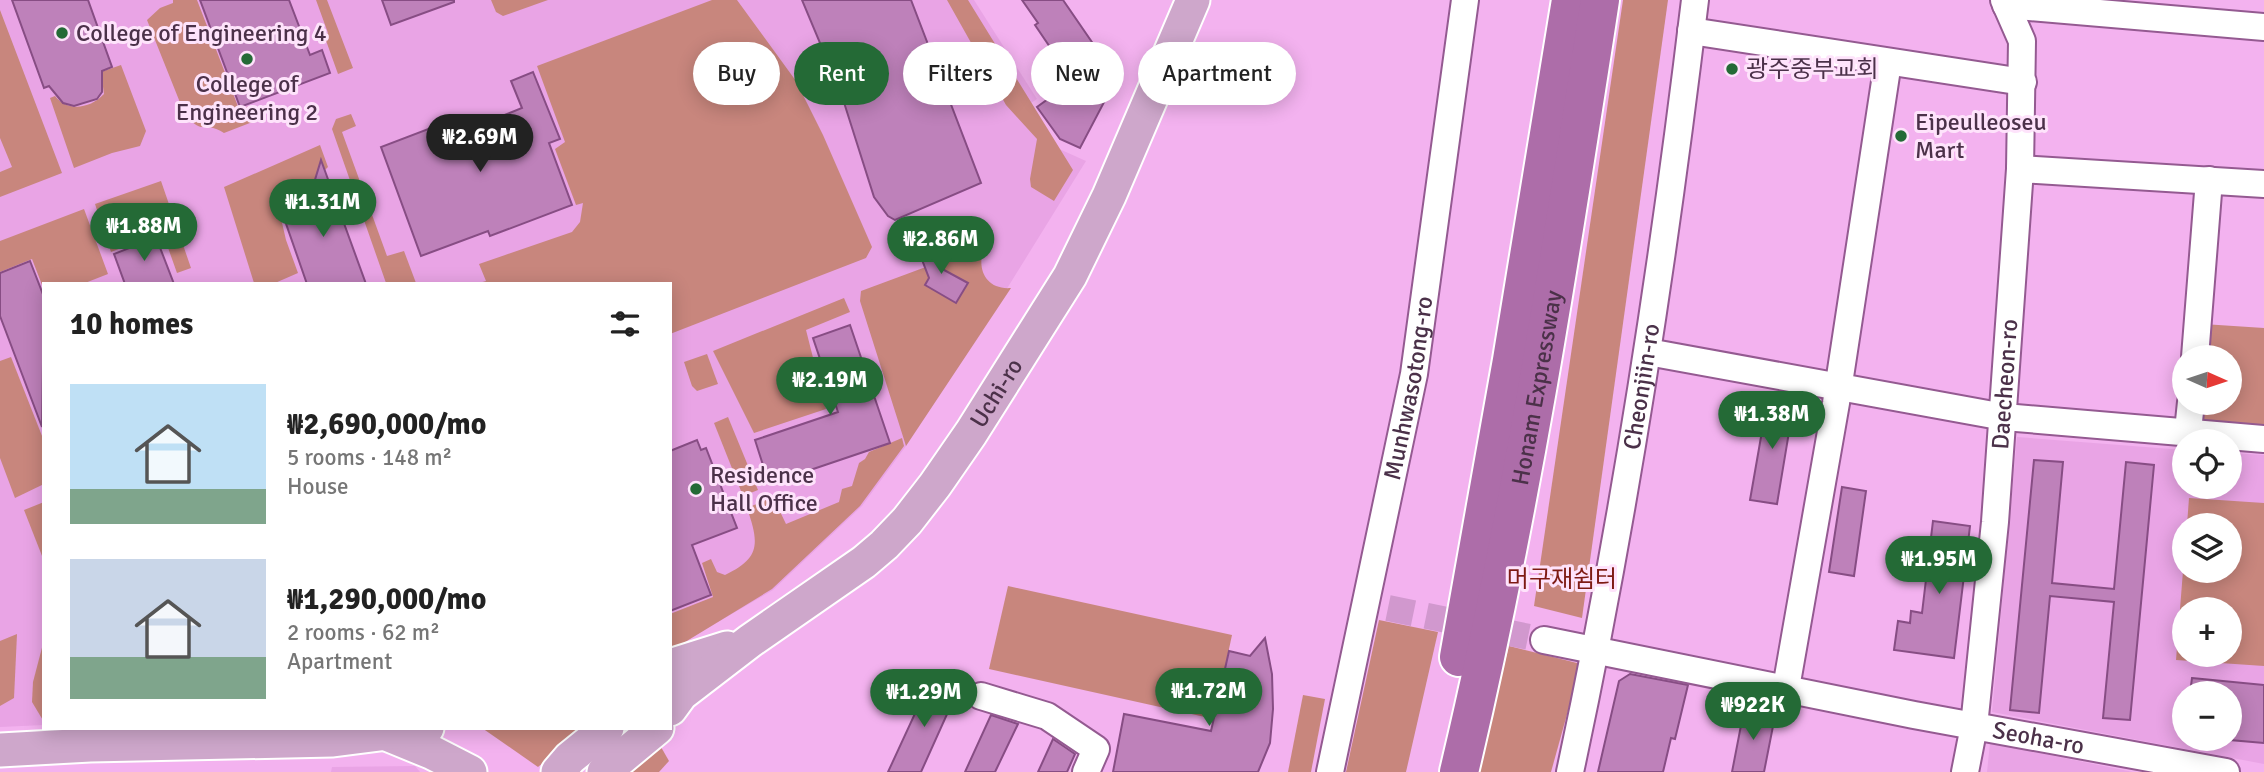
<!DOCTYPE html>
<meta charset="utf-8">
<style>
:root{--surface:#fff;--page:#f6f6f6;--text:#222;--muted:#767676;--accent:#246a36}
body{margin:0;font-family:Signika,"Noto Sans KR",sans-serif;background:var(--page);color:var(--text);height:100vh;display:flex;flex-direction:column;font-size:26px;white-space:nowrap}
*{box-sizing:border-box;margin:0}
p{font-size:23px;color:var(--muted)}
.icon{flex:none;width:38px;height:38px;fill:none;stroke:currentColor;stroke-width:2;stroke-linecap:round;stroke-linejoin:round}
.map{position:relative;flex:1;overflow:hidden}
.sheet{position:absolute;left:42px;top:282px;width:630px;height:448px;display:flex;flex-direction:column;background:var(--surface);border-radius:0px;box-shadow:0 4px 18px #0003}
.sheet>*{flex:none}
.hud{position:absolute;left:693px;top:42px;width:665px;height:63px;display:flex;gap:14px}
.needle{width:46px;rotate:93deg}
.buttons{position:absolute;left:2172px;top:345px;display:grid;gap:14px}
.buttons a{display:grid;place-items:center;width:70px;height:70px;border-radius:50%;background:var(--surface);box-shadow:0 4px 18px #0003;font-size:35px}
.price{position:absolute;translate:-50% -60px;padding:0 16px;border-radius:24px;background:var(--accent);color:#fff;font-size:23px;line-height:46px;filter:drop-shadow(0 2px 4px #0008)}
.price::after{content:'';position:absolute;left:50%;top:42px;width:21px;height:16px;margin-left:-10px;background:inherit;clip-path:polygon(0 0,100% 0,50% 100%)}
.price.active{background:#222;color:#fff}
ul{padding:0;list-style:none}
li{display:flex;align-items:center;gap:21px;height:175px;padding:0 28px}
li span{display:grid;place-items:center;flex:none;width:196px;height:140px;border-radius:0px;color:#555}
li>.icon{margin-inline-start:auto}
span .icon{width:84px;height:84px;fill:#fffc;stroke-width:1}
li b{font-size:30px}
h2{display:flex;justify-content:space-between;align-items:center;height:84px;padding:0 28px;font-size:30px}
.pill{padding:0 24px;border-radius:32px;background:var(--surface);box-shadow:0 4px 18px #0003;font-size:24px;line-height:63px}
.pill.active{background:var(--accent);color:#fff}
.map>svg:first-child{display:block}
.built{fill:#e9a4e5;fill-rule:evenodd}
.green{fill:#c8867d;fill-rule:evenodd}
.building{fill:#be81ba;stroke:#874d84;stroke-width:2}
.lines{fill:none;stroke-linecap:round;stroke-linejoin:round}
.minor-tunnel{stroke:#d198ce;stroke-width:26;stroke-dasharray:26 13;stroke-linecap:butt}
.minor-casing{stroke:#945a91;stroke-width:30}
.major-casing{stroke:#fff;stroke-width:37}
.highway-casing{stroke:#fff;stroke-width:42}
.minor{stroke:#fff;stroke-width:26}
.major{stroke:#cea7cb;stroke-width:33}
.highway{stroke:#ad6da9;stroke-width:38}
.poi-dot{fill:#246a36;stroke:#fee3fb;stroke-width:2.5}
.labels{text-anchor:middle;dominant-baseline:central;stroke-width:6;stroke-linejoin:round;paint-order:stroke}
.poi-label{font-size:24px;fill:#4b3149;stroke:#fee3fb;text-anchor:start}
.street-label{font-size:24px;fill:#4b3149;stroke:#fee3fb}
.park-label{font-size:24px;fill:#7e1b14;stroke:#fee3fb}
</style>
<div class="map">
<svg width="2264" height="772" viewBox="0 0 2264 772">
<rect width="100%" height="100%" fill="#f3b2ef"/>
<g class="built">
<polygon points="0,0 974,0 1037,99 1028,105 1057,148 1086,161 964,358 906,446 862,506 773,590 670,650 670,284 44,284 44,725 0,727"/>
<path d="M 2017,437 L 2184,450 L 2184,486 L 2230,486 L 2230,453 L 2264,455 L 2264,764 L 1992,712 ZM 2184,525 L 2230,525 L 2230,570 L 2184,570 ZM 2184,609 L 2230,609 L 2230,654 L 2184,654 ZM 2184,693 L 2230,693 L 2230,738 L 2184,738 Z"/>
<polygon points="1990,743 2133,772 1987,772"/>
<polygon points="415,766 420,772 331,772 332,767"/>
</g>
<g class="green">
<path d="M 173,0 L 197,0 L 239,109 L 250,106 L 255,121 L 224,133 C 203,119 202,139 183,110 L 147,20 L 160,8 L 173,3 Z"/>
<polygon points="316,0 327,0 353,68 338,74 324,35 328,33"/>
<polygon points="491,0 548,0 503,16 496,12"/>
<polygon points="712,0 737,0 796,81 823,135 872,247 866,258 670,334 670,284 479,283 486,281 479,264 572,232 580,222 583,203 576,205 555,149 565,142 537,66"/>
<polygon points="947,0 968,0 1073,170 1054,201 1031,187 1030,179 1037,139 1006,105"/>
<polygon points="1623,0 1668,0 1582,618 1534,606"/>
<polygon points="0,10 62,173 0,197 0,172 12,167 0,138"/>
<path d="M 121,65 L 146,131 L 140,146 L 112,153 L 74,168 L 50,98 L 55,96 C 67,112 90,109 104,94 L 101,72 Z"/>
<polygon points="351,114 356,126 342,132 387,256 404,251 416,283 386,283 332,129 336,119"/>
<polygon points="320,145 328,167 280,214 286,240 298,273 275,283 254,283 224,187"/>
<polygon points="161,181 191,268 177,273 161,228 128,240 129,245 111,252 95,204"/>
<polygon points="84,209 108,274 85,283 44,284 44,290 32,259 0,272 0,241"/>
<path d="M 977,248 L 983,250 C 977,271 987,290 1011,288 L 906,446 L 860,301 L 861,291 Z"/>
<polygon points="844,298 850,312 806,330 826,409 754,433 713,351"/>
<polygon points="2203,324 2264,328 2264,433 2202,427 2195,403 2230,402 2230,357 2200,357"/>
<polygon points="707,354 718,384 697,391 692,386 684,362"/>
<polygon points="11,357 44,441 44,484 15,498 0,458 0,361"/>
<polygon points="728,417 758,490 743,496 714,423"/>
<path d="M 902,438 L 904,446 L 860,506 L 772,589 L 672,650 L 670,645 L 670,614 L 713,597 L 702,563 L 711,559 L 717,572 L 725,575 C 761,558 759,543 747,508 L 773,497 L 786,524 L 839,502 L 842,489 L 852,486 L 859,463 L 865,459 L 869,452 Z"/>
<path d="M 2189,498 L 2264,503 L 2264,666 L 2176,660 L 2184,558 L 2184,570 L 2230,570 L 2230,525 L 2187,525 ZM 2184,609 L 2230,609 L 2230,654 L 2184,654 Z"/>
<polygon points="44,502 44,561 24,510"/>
<polygon points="1008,586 1232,635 1214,719 989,669"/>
<polygon points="1379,620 1438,632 1406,772 1346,772"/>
<polygon points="17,634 14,698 0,706 0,641"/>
<polygon points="44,640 44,722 32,702 33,682"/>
<polygon points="1509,646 1581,664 1551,772 1477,772"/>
<polygon points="1303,695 1325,699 1311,772 1288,772"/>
<polygon points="482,728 584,728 538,767"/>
<polygon points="661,747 669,761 659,772 623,772"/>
</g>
<g class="building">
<polygon points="12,0 88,0 112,67 102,71 102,92 97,99 74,106 63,103 49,86 44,88"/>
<polygon points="200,0 289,0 310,55 322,50 330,73 240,107"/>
<polygon points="382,0 454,0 454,2 391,25"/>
<polygon points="802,0 911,0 981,183 895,220 888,216 874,197 841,93"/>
<polygon points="1022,0 1063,0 1096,48 1083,57 1112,87 1080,148 1060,139 1037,107 1073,81 1035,25 1038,23"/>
<polygon points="533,72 560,139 549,143 572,205 490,236 488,231 421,256 381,147 444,123 449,137 522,108 511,81"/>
<polygon points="321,160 366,284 307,284 283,215 307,206"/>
<polygon points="154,232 174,284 125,284 114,254 132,247 130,242"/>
<polygon points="935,246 944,270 968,283 956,303 925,285 929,278 919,252"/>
<polygon points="30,261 44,297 42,427 0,316 0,273"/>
<polygon points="850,325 890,443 769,484 755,440 838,412 813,338"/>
<polygon points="1768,397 1794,402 1777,504 1750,500"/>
<polygon points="697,440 701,450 706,448 737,528 692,545 711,595 670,611 670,451"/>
<polygon points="2034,460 2063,462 2052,583 2114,589 2126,462 2154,465 2130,720 2103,718 2114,602 2050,596 2039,713 2010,710"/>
<polygon points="1842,487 1866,491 1854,576 1829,572"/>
<polygon points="1933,521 1970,526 1954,658 1894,650 1898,621 1910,623 1911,611 1922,613"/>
<polygon points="1265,638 1272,674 1273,709 1270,743 1258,772 1113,772 1124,714 1211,731 1229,651 1250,656"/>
<polygon points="1630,674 1688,685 1675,739 1671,738 1663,772 1598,772 1619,681"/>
<polygon points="2192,678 2264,685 2264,743 2230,740 2230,693 2190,693"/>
<polygon points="930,681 957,692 921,772 888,772"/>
<polygon points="1744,710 1775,716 1764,772 1732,772"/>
<polygon points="991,715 1018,724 995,772 965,772"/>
<polygon points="1053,739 1075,754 1067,772 1038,772"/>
</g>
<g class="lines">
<polyline class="minor-tunnel" points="1388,608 1544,640"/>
<g class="minor-casing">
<g id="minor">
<polyline points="2006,5 2264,27"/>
<polyline points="1691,31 2023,82"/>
<polyline points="2020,169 2264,184"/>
<polyline points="1648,352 2004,417 2264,439"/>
<polyline points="2195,357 2209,180"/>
<polyline points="2188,431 2191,402"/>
<path id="s1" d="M 1544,640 L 1914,715 L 2226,772"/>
<polyline points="1786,688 1836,403 1888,62"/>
<polyline points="981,696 1047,716 1096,749 1086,772"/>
<path id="s2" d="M 1330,772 L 1414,374 L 1465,0"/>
<path id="s3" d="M 1570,772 C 1625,517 1664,259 1695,0"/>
<path id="s4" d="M 1965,772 L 1974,726 L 1995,522 L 2020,169 L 2022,41 L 2004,0"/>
</g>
</g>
<g class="major-casing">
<g id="major">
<polyline points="670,666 727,648"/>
<path id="s5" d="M 670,709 L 681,694 L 750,641 L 864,562 L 884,545 L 907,521 L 935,485 L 971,433 L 1070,276 L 1109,196 L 1193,0"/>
<polyline points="389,735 433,753 470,772"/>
<polyline points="0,750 90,745 333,740 427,728"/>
<polyline points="558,772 570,758 607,728"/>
<polyline points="604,772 657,728"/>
</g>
</g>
<g class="highway-casing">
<g id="highway">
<polyline points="1459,657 1512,360 1571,0"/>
<path id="s6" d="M 1459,772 C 1520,517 1560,258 1600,0"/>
</g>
</g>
<use href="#minor" class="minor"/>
<use href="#major" class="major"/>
<use href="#highway" class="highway"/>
</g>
<g class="poi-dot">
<circle cx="62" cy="33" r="7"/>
<circle cx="247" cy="59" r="7"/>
<circle cx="1732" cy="69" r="7"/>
<circle cx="1901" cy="136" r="7"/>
<circle cx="696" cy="489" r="7"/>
</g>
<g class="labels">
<g class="poi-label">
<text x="76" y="33">College of Engineering 4</text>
<text x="1746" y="69">광주중부교회</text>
<text x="247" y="84" text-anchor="middle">College of<tspan x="247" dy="28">Engineering 2</tspan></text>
<text x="1915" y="122">Eipeulleoseu<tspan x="1915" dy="28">Mart</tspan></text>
<text x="710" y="475">Residence<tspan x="710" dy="28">Hall Office</tspan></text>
</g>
<g class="street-label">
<text stroke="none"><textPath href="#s4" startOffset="390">Daecheon-ro</textPath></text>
<text stroke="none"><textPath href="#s6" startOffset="392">Honam Expressway</textPath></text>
<text stroke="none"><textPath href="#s3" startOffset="392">Cheonjiin-ro</textPath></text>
<text stroke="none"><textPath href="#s2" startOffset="392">Munhwasotong-ro</textPath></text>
<text stroke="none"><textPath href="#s5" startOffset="460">Uchi-ro</textPath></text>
<text stroke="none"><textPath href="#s1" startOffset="504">Seoha-ro</textPath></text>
</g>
<g class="park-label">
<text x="1562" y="579">머구재쉼터</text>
</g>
</g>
</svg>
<div class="buttons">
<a><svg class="needle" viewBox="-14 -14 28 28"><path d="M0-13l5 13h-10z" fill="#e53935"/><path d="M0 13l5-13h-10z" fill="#767676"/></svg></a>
<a><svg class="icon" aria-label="locate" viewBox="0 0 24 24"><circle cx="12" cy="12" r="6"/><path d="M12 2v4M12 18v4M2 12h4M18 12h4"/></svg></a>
<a><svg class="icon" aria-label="layers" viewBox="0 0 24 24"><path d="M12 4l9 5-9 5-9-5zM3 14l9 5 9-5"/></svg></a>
<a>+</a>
<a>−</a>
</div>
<b class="price active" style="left:480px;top:174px">₩2.69M</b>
<b class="price" style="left:323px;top:239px">₩1.31M</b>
<b class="price" style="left:144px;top:263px">₩1.88M</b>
<b class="price" style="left:941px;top:276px">₩2.86M</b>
<b class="price" style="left:830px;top:417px">₩2.19M</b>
<b class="price" style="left:1772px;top:451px">₩1.38M</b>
<b class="price" style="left:1939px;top:596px">₩1.95M</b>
<b class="price" style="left:1209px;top:728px">₩1.72M</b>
<b class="price" style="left:924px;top:729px">₩1.29M</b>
<b class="price" style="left:1753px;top:742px">₩922K</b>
<div class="hud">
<a class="pill">Buy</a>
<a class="pill active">Rent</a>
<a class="pill">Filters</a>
<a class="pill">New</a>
<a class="pill">Apartment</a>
</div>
<section class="sheet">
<h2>10 homes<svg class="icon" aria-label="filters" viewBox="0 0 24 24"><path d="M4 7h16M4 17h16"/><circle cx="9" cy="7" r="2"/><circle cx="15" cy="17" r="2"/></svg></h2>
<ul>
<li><span style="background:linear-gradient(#bfe0f5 75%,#7fa58c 0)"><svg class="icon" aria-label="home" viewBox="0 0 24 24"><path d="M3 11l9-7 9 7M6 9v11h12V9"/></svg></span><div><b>₩2,690,000/mo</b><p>5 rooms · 148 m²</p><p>House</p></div></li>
<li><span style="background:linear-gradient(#c9d6e8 70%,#7fa58c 0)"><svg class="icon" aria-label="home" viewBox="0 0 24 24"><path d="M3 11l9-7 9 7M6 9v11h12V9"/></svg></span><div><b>₩1,290,000/mo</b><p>2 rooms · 62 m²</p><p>Apartment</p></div></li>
</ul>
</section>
</div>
